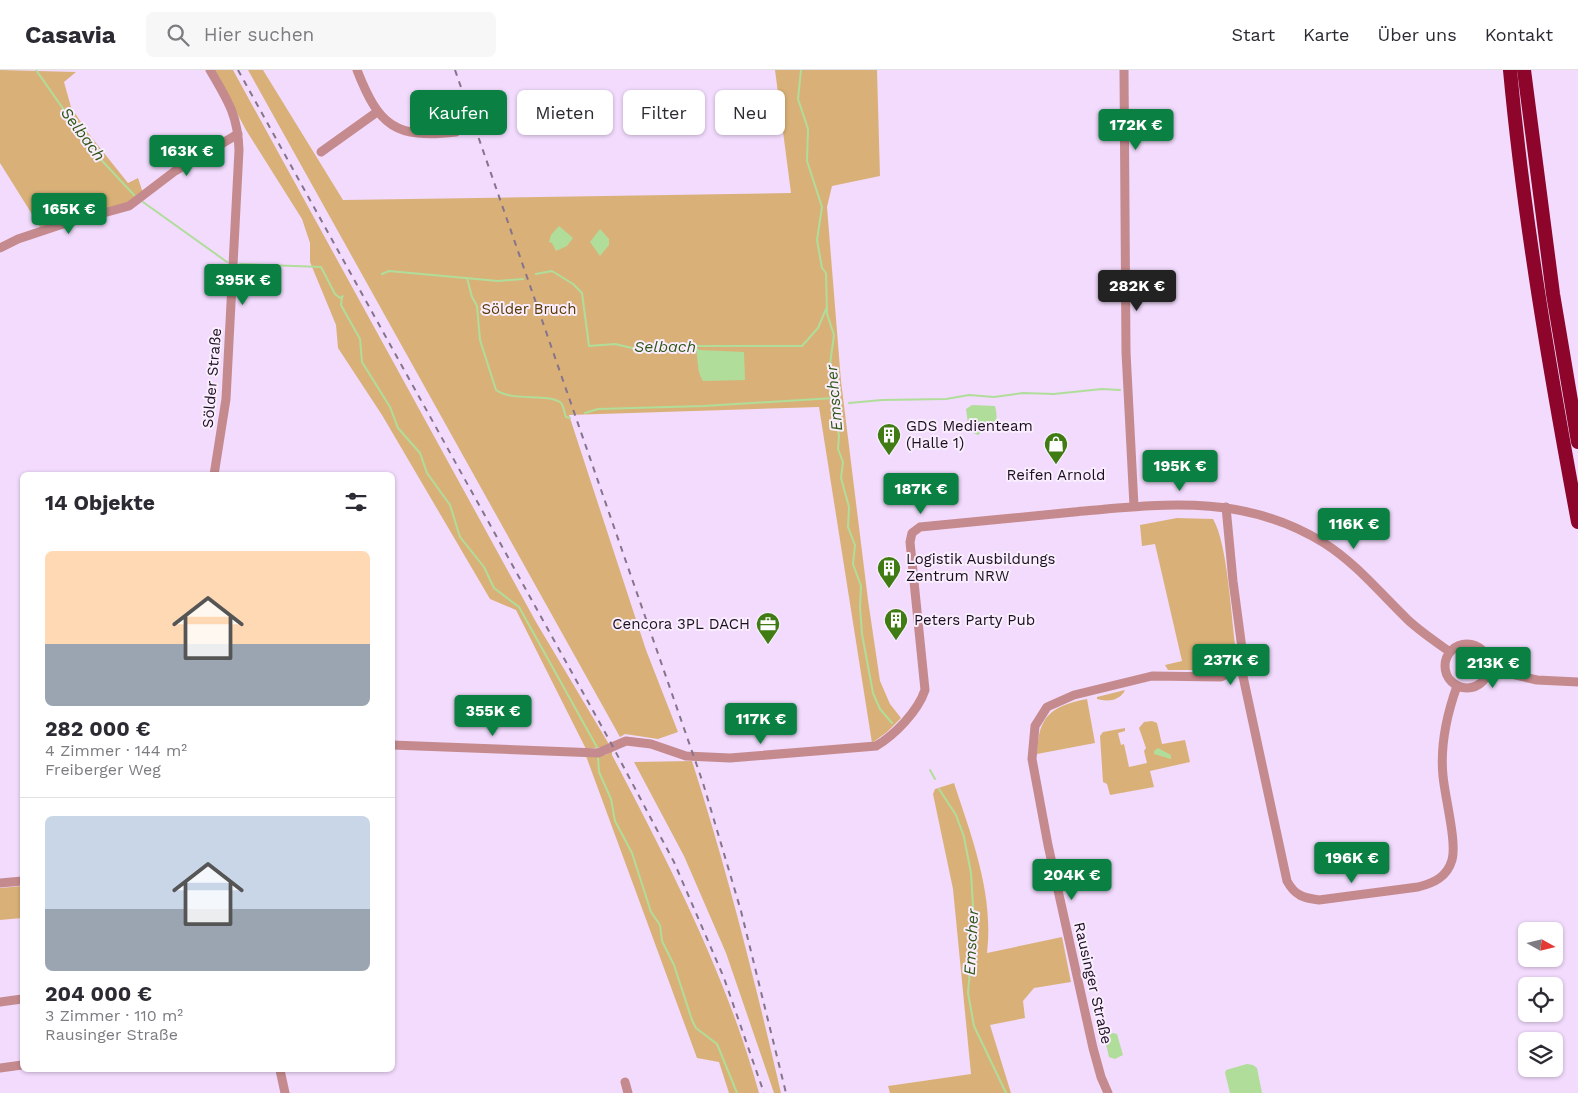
<!DOCTYPE html>
<html lang="de">
<meta charset="utf-8">
<style>
:root{--surface:#fff;--page:#f7f7f7;--text:#2b2b33;--muted:#7c7c81;--line:#e1e1e2;--accent:#0b8043}
body{margin:0;font-family:"Work Sans",sans-serif;background:var(--page);color:var(--text);height:100vh;display:flex;flex-direction:column;font-size:19px;white-space:nowrap}
*{box-sizing:border-box;margin:0}
p{font-size:16px;color:var(--muted)}
.icon{flex:none;width:28px;height:28px;fill:none;stroke:currentColor;stroke-width:2;stroke-linecap:round;stroke-linejoin:round}
.map{position:relative;flex:1;overflow:hidden}
.details{position:absolute;left:20px;top:402px;width:375px;height:600px;display:flex;flex-direction:column;background:var(--surface);border-radius:8px;box-shadow:0 1px 4px #0004}
.details>*{flex:none}
.guide{position:absolute;left:410px;top:20px;width:475px;height:45px;display:flex;gap:10px}
.needle{width:32px;rotate:98deg}
.controls{position:absolute;left:1518px;top:852px;display:grid;gap:10px}
.controls a{display:grid;place-items:center;width:45px;height:45px;border-radius:8px;background:var(--surface);box-shadow:0 1px 4px #0004;font-size:25px}
.price{position:absolute;translate:-50% -42px;padding:0 11px;border-radius:5px;background:var(--accent);color:#fff;font-size:16px;line-height:32px;filter:drop-shadow(0 1px 2px #0008)}
.price::after{content:'';position:absolute;left:50%;top:30px;width:15px;height:11px;margin-left:-8px;background:inherit;clip-path:polygon(0 0,100% 0,50% 100%)}
.price.active{background:#222;color:#fff}
ul{padding:0;list-style:none}
li{display:grid;align-content:center;gap:10px;height:265px;padding:0 25px}
li+li{border-top:1px solid var(--line)}
li span{display:grid;place-items:center;height:155px;border-radius:8px;color:#555}
li>.icon{margin-inline-start:auto}
span .icon{width:90px;height:90px;fill:#fffc;stroke-width:1}
li b{font-size:21px}
h2{display:flex;justify-content:space-between;align-items:center;height:60px;padding:0 25px;font-size:21px}
.pill{padding:0 18px;border-radius:8px;background:var(--surface);box-shadow:0 1px 4px #0004;font-size:18px;line-height:45px}
.pill.active{background:var(--accent);color:#fff}
header{display:flex;align-items:center;gap:30px;box-sizing:border-box;height:70px;padding:0 25px;background:var(--surface);border-bottom:1px solid var(--line)}
header strong{font-size:24px}
nav{display:flex;gap:28px;margin-inline-start:auto;font-size:18px}
.search{width:350px;height:45px;background:var(--page);display:flex;align-items:center;gap:12px;box-sizing:border-box;padding:0 18px;border-radius:8px;color:var(--muted);font-size:19px}
.map>svg:first-child{display:block}
.green{fill:#d9b178}
.water{fill:#b0dd9a}
.lines{fill:none;stroke-linecap:round;stroke-linejoin:round}
.stream{stroke:#b0dd9a;stroke-width:2}
.minor{stroke:#c58a8d;stroke-width:9}
.highway{stroke:#8e052c;stroke-width:14}
.rail{stroke:#85748c;stroke-width:2;stroke-dasharray:6 6;stroke-linecap:butt}
.labels{text-anchor:middle;dominant-baseline:central;stroke-width:4;stroke-linejoin:round;paint-order:stroke}
.park-label{font-size:15px;fill:#593a00;stroke:#f9edfe}
.street-label{font-size:15px;fill:#1a101e;stroke:#f9edfe}
.poi-label{font-size:15px;fill:#1a101e;stroke:#f9edfe;text-anchor:start}
.water-label{font-size:16px;font-style:italic;fill:#305815;stroke:#f9edfe}
</style>
<header>
<strong>Casavia</strong>
<div class="search"><svg class="icon" aria-label="search" viewBox="0 0 24 24"><circle cx="10" cy="10" r="6"/><path d="M15 15l6 6"/></svg>Hier suchen</div>
<nav><a>Start</a><a>Karte</a><a>Über uns</a><a>Kontakt</a></nav>
</header>
<div class="map">
<svg width="1578" height="1023" viewBox="0 0 1578 1023">
<rect width="100%" height="100%" fill="#f2dbfd"/>
<g class="green">
<path d="M 0,0 L 76,2 L 64,12 L 71,37 L 88,63 L 128,113 L 138,108 L 143,123 C 113,145 73,145 40,157 L 0,93 Z"/>
<polygon points="214,0 233,0 536,552 610,676 586,679 516,540 490,529 382,345 338,278 336,255 310,192 310,173 302,149 246,60"/>
<polygon points="248,0 263,0 343,130 791,123 775,0 877,0 880,106 832,116 827,137 841,311 868,530 880,611 890,634 901,648 887,662 872,673 819,337 569,345 646,580 678,662 658,669 625,664 620,667"/>
<path d="M 1177,448 L 1213,449 C 1228,474 1231,549 1236,581 L 1232,595 L 1220,600 L 1168,600 L 1165,595 L 1182,591 L 1155,474 L 1142,476 L 1140,455 Z"/>
<path d="M 1125,620 C 1120,631 1107,632 1097,629 L 1097,627 Z"/>
<path d="M 1087,629 L 1095,673 L 1037,684 C 1038,646 1051,636 1087,629 Z"/>
<polygon points="1152,651 1157,653 1162,674 1185,670 1190,692 1150,701 1154,717 1110,725 1107,714 1103,712 1100,666 1103,662 1125,658 1125,661 1118,663 1121,675 1124,674 1129,697 1147,693 1144,681 1146,678 1139,658 1144,652"/>
<path d="M 612,680 L 612,685 C 669,794 726,904 759,1023 L 729,1023 L 719,992 L 697,988 L 586,686 L 606,685 Z"/>
<path d="M 692,691 C 727,800 755,911 781,1023 L 774,1023 L 726,883 L 684,786 L 634,692 Z"/>
<path d="M 954,713 C 972,768 994,824 987,883 L 1062,867 L 1071,912 L 1034,918 L 1023,931 L 1025,948 L 990,955 L 1011,1023 L 890,1023 L 888,1016 L 971,1004 L 953,819 L 933,724 L 935,719 Z"/>
<polygon points="22,816 22,848 0,850 0,818"/>
</g>
<g class="water">
<polygon points="559,156 573,168 567,176 556,181 552,173 549,172 551,165"/>
<polygon points="600,159 609,169 609,175 600,186 590,172"/>
<path d="M 695,277 L 700,280 L 744,282 L 745,310 L 703,311 C 696,301 699,288 695,277 Z"/>
<path d="M 972,335 L 995,336 C 1001,360 989,354 978,365 L 969,361 L 966,339 Z"/>
<polygon points="1158,678 1171,685 1171,689 1154,684 1154,681"/>
<polygon points="1113,963 1117,964 1123,985 1115,989 1109,987 1104,966"/>
<polygon points="1247,994 1253,995 1257,998 1262,1023 1230,1023 1225,1003 1226,1000"/>
</g>
<g class="lines">
<g class="stream">
<polyline points="36,0 92,80 135,126"/>
<polyline points="801,0 798,29 808,59 807,91 822,137 817,170 822,198 826,203 827,244 834,265 830,294 835,317 832,338 839,365 838,379 843,392 841,408 849,437 848,457 855,475 853,494 861,516 860,537 862,564 873,623 880,639 892,653"/>
<polyline points="143,132 227,192"/>
<polyline points="240,194 321,197 335,224 340,228 343,226"/>
<polyline points="382,204 389,201 498,211 523,209"/>
<polyline points="536,204 552,201 573,214 582,223 589,276 615,274 632,278 642,276 802,276 818,258 826,239"/>
<path d="M 467,208 L 472,227 L 477,236 L 480,270 L 496,320 C 513,332 546,323 560,332 C 564,335 564,343 566,347 L 570,348"/>
<polyline points="342,227 341,235 360,269 362,292 390,337 398,358 420,383 427,403 450,435 460,467 484,497 494,518 519,537 598,679"/>
<polyline points="834,333 842,334"/>
<polyline points="849,333 882,330 946,329 969,325 994,327 1023,323 1054,324 1102,319 1120,320"/>
<polyline points="585,343 598,339 704,336 834,328"/>
<polyline points="598,687 599,702 611,729 615,751 632,783 651,842 660,855 662,871 674,895 692,950 696,958 717,974 737,1023"/>
<polyline points="930,700 935,709"/>
<polyline points="939,719 956,745 964,767 971,803 974,853 968,923 974,956 1006,1023"/>
</g>
<g class="minor">
<path d="M 210,0 C 227,29 238,45 239,80 L 226,329 L 214,405"/>
<path d="M 357,0 C 379,56 395,69 456,62"/>
<polyline points="1124,0 1126,282 1134,436"/>
<polyline points="321,82 377,42"/>
<polyline points="0,178 18,169 60,155 129,136 175,101 238,64"/>
<circle cx="1467" cy="596" r="22"/>
<path d="M 1241,597 L 1287,811 C 1295,826 1304,828 1319,830 L 1418,817 C 1434,813 1447,807 1452,790 C 1457,772 1445,728 1443,706 C 1440,676 1447,644 1457,616"/>
<polyline points="1489,599 1537,610 1578,612"/>
<path d="M 392,675 L 598,683 L 626,671 L 651,674 L 686,686 L 730,688 L 876,676 C 895,665 918,641 925,620 L 910,472 L 912,463 L 920,457 C 971,452 1023,447 1074,442 C 1163,434 1244,423 1324,473 C 1357,494 1380,523 1408,550 C 1421,562 1436,572 1450,582"/>
<polyline points="0,813 22,811"/>
<polyline points="0,932 22,929"/>
<polyline points="0,998 22,995"/>
<polyline points="280,1000 285,1023"/>
<polyline points="625,1012 628,1023"/>
<polyline points="1108,1023 1101,1007 1093,978 1048,775 1032,689 1035,656 1047,637 1074,625 1152,606 1221,607 1241,597 1243,586 1233,511 1226,437"/>
</g>
<g class="highway">
<path d="M 1510,0 C 1524,151 1550,302 1578,452"/>
<polyline points="1524,0 1553,224 1578,372"/>
</g>
<g class="rail">
<polyline points="238,0 612,675 674,792 724,908 764,1023"/>
<polyline points="455,0 703,713 741,841 786,1023"/>
</g>
</g>
<defs>
<g id="building-pin" transform="scale(1.25)"><path d="M0 17L-7.5 6A9.5 9.5 0 1 1 7.5 6Z" fill="#407b14" stroke="#f9edfe"/><path d="M-4-6H4V6H1V3H-1V6H-4ZM-2.5-4.3h1.7v1.8h-1.7ZM.8-4.3h1.7v1.8H.8ZM-2.5-1h1.7V.8h-1.7ZM.8-1h1.7V.8H.8Z" fill="#fff"/></g>
<g id="shop-pin" transform="scale(1.25)"><path d="M0 17L-7.5 6A9.5 9.5 0 1 1 7.5 6Z" fill="#407b14" stroke="#f9edfe"/><path d="M-5-2.5h2.3a2.7 3.5 0 0 1 5.4 0H5L5.5 6h-11ZM-1.5-2.5h3a1.5 2.3 0 0 0-3 0Z" fill="#fff"/></g>
<g id="office-pin" transform="scale(1.25)"><path d="M0 17L-7.5 6A9.5 9.5 0 1 1 7.5 6Z" fill="#407b14" stroke="#f9edfe"/><path d="M-6-3h4V-5.5h4V-3h4V5H-6ZM-1-4.5V-3h2v-1.5ZM-6 0V1H6V0Z" fill="#fff"/></g>
</defs>
<g fill-rule="evenodd">
<use href="#building-pin" x="889" y="365"/>
<use href="#shop-pin" x="1056" y="374"/>
<use href="#building-pin" x="889" y="498"/>
<use href="#building-pin" x="896" y="550"/>
<use href="#office-pin" x="768" y="554"/>
</g>
<g class="labels">
<g class="park-label">
<text x="529" y="239">Sölder Bruch</text>
</g>
<g class="street-label">
<text transform="translate(212 308) rotate(-85)">Sölder Straße</text>
<text transform="translate(1093 913) rotate(77)">Rausinger Straße</text>
</g>
<g class="poi-label">
<text x="906" y="356">GDS Medienteam<tspan x="906" dy="17">(Halle 1)</tspan></text>
<text x="1056" y="405" text-anchor="middle">Reifen Arnold</text>
<text x="906" y="489">Logistik Ausbildungs<tspan x="906" dy="17">Zentrum NRW</tspan></text>
<text x="914" y="550">Peters Party Pub</text>
<text x="750" y="554" text-anchor="end">Cencora 3PL DACH</text>
</g>
<g class="water-label">
<text transform="translate(83 64) rotate(53)">Selbach</text>
<text x="665" y="276">Selbach</text>
<text transform="translate(834 328) rotate(-95)">Emscher</text>
<text transform="translate(971 872) rotate(-87)">Emscher</text>
</g>
</g>
</svg>
<div class="controls">
<a><svg class="needle" viewBox="-14 -14 28 28"><path d="M0-13l5 13h-10z" fill="#e53935"/><path d="M0 13l5-13h-10z" fill="#7c7c81"/></svg></a>
<a><svg class="icon" aria-label="locate" viewBox="0 0 24 24"><circle cx="12" cy="12" r="6"/><path d="M12 2v4M12 18v4M2 12h4M18 12h4"/></svg></a>
<a><svg class="icon" aria-label="layers" viewBox="0 0 24 24"><path d="M12 4l9 5-9 5-9-5zM3 14l9 5 9-5"/></svg></a>
</div>
<b class="price" style="left:1136px;top:81px">172K €</b>
<b class="price" style="left:187px;top:107px">163K €</b>
<b class="price" style="left:69px;top:165px">165K €</b>
<b class="price" style="left:243px;top:236px">395K €</b>
<b class="price active" style="left:1137px;top:242px">282K €</b>
<b class="price" style="left:1180px;top:422px">195K €</b>
<b class="price" style="left:921px;top:445px">187K €</b>
<b class="price" style="left:1354px;top:480px">116K €</b>
<b class="price" style="left:1231px;top:616px">237K €</b>
<b class="price" style="left:1493px;top:619px">213K €</b>
<b class="price" style="left:493px;top:667px">355K €</b>
<b class="price" style="left:761px;top:675px">117K €</b>
<b class="price" style="left:1352px;top:814px">196K €</b>
<b class="price" style="left:1072px;top:831px">204K €</b>
<div class="guide">
<a class="pill active">Kaufen</a>
<a class="pill">Mieten</a>
<a class="pill">Filter</a>
<a class="pill">Neu</a>
</div>
<section class="details">
<h2>14 Objekte<svg class="icon" aria-label="filters" viewBox="0 0 24 24"><path d="M4 7h16M4 17h16"/><circle cx="9" cy="7" r="2"/><circle cx="15" cy="17" r="2"/></svg></h2>
<ul>
<li><span style="background:linear-gradient(#ffd9b3 60%,#9aa5b1 0)"><svg class="icon" aria-label="home" viewBox="0 0 24 24"><path d="M3 11l9-7 9 7M6 9v11h12V9"/></svg></span><div><b>282 000 €</b><p>4 Zimmer · 144 m²</p><p>Freiberger Weg</p></div></li>
<li><span style="background:linear-gradient(#c9d6e8 60%,#9aa5b1 0)"><svg class="icon" aria-label="home" viewBox="0 0 24 24"><path d="M3 11l9-7 9 7M6 9v11h12V9"/></svg></span><div><b>204 000 €</b><p>3 Zimmer · 110 m²</p><p>Rausinger Straße</p></div></li>
</ul>
</section>
</div>
